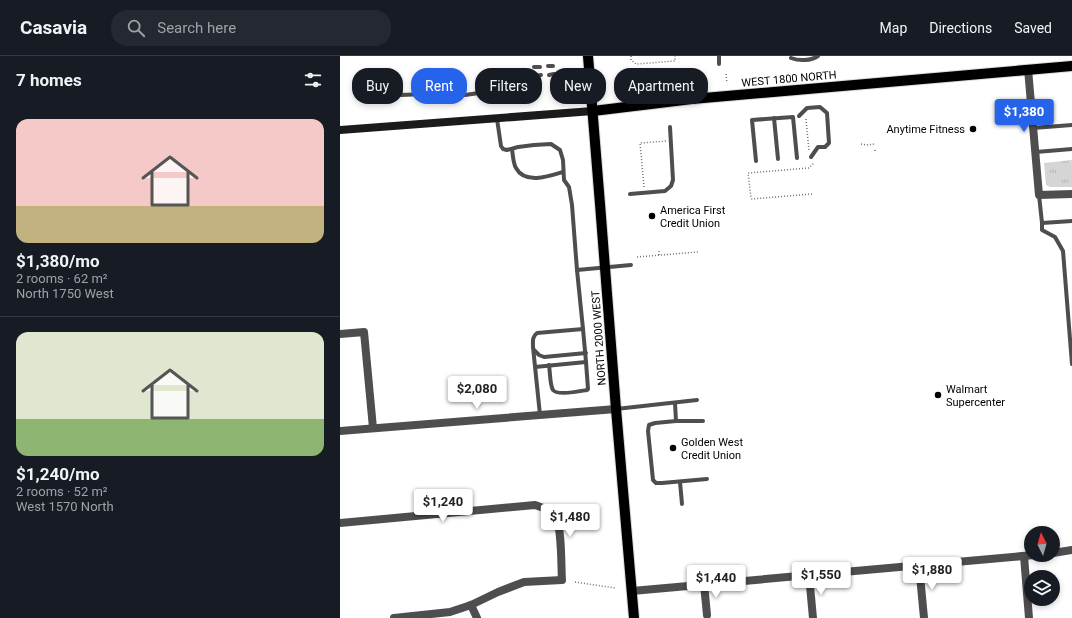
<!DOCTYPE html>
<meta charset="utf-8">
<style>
:root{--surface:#171b24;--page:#242831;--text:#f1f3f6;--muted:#9ea1a6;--line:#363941;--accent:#2563eb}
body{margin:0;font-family:Roboto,sans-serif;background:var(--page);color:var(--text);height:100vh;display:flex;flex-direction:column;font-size:15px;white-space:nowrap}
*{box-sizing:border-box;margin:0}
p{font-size:13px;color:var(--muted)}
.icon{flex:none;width:22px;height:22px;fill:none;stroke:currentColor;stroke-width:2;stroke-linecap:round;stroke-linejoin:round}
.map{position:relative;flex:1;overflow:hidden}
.sheet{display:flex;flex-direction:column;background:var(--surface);width:340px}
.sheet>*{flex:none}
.top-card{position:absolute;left:12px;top:12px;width:380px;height:36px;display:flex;gap:8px}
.needle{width:26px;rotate:355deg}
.fabs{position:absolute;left:684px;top:470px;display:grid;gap:8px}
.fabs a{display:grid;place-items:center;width:36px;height:36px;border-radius:50%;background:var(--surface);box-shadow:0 2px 6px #0003;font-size:20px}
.price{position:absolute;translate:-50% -34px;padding:0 9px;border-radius:4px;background:#fff;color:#222;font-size:13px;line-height:26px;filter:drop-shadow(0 1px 2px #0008)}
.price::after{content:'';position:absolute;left:50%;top:24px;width:12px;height:9px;margin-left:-6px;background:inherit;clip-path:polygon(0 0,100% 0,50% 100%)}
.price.active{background:var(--accent);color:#fff}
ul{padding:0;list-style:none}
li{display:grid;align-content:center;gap:8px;height:212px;padding:0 16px}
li+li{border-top:1px solid var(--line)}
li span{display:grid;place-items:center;height:124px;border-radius:12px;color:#555}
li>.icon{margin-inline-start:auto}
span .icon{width:72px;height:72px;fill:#fffc;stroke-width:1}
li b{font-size:17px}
h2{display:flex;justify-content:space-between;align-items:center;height:48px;padding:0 16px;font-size:17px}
.chip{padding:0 14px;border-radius:16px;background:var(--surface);box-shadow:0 2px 6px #0003;font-size:14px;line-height:36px}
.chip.active{background:var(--accent);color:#fff}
header{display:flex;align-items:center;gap:24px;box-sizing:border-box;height:56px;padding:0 20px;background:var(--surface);border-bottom:1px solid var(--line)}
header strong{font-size:19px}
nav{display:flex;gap:22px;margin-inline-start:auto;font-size:14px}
.search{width:280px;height:36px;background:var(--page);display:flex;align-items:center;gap:10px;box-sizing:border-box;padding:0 14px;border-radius:16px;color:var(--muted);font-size:15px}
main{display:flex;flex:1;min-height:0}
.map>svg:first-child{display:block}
.grass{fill:url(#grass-tufts)}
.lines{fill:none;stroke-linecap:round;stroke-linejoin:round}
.primary-casing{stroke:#dbdbdb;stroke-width:12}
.path{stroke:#707070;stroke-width:1.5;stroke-dasharray:1 2;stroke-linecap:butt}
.service{stroke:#4e4e4e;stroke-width:4}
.minor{stroke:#4e4e4e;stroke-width:8}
.secondary{stroke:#1b1b1b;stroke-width:8}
.primary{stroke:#000;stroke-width:10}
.poi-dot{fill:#000;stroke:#fff;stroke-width:1.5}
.labels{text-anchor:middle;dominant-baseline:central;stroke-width:4;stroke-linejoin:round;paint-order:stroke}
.street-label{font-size:11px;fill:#000;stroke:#fff}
.poi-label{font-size:11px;fill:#000;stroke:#fff;text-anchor:start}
</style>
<header>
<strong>Casavia</strong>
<div class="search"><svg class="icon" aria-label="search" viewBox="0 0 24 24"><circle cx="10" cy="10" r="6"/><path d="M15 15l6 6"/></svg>Search here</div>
<nav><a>Map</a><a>Directions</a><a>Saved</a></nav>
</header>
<main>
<section class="sheet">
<h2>7 homes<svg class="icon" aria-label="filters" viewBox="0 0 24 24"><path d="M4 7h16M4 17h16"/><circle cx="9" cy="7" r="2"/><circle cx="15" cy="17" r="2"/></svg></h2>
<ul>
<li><span style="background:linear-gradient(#f6c9c9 70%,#c2b280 0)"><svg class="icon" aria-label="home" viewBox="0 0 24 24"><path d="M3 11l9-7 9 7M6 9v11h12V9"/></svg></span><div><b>$1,380/mo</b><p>2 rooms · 62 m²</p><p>North 1750 West</p></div></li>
<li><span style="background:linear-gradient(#dfe7d0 70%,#8fb573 0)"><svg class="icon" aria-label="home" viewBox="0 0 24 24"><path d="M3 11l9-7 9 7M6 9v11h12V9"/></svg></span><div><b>$1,240/mo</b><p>2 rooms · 52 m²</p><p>West 1570 North</p></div></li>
</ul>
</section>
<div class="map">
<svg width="732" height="562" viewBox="0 0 732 562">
<defs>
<pattern id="grass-tufts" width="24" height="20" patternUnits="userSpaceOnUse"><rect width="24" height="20" fill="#d5d5d5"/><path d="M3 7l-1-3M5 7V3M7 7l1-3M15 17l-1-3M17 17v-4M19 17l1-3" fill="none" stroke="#b5b5b5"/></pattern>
</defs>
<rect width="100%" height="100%" fill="#fff"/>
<polygon class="grass" points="732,104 732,131 710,131 706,129 704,107"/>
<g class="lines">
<g class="primary-casing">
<g id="primary">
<polyline points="248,0 260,148 276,353 294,562"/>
<polyline points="253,55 352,43 732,10"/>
</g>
</g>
<g class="path">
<polyline points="291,0 291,4 296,8 335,5 335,0"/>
<polyline points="386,18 387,27"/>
<polyline points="466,63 469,95"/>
<polyline points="521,88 526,89 534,88"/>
<polyline points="535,94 535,96"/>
<polyline points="304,131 300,87 327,85"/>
<polyline points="472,138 412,143 411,142 408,117 469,112 474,107"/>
<polyline points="319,195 319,199"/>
<polyline points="297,201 358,196"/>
<polyline points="235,526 275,532"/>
</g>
<g class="service">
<polyline points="379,0 379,8"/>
<path d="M 451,2 C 459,5 471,5 478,0"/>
<polyline points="208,10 213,10"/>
<polyline points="194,11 200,11"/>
<polyline points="209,19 214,18"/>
<polyline points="195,20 201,19"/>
<polyline points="60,30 61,39 85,38"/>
<polyline points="99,37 125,39 139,37"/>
<polyline points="459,60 467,52 480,51 487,57 489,87 485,91 478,91 471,101"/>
<polyline points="434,62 438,103"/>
<path d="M 157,63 L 161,90 L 163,93 L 167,94 L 178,91 L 194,89 L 211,88 L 220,94 L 223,104 L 224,124 L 229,131 L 232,149 L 237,214 L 243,273 L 197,277 C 192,281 193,285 193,291 L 200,359"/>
<polyline points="693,72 732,69"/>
<path d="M 172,93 C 173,99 173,107 176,112 C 185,129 210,120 223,116"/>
<polyline points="696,96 732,93"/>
<polyline points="416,105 412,64 453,61 457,102"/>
<polyline points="290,138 325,135 331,130 333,124 330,71"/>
<polyline points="699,139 702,167 732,165"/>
<polyline points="702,167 702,174 715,181 723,195 732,308"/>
<polyline points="237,214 291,209"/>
<polyline points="194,294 199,299 204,301 246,297"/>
<path d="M 209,309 C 210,315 210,330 213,334 C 217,340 241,335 247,334 L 248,333 L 246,306"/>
<polyline points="195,311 246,306 243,273"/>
<polyline points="335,347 336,365 315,367 309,369 308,375 313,424 316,427 322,427 367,423"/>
<polyline points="276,353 357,344"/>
<polyline points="336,365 363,365"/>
<polyline points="340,426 342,448"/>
</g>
<g class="minor">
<polyline points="688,13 699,139 732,138"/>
<polyline points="0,278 24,276 33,372"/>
<polyline points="0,375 276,353"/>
<path d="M 0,467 L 195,449 C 203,452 212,454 216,462 C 222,473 221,510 222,524 L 184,526 L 158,536 L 131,549 L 110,556 L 54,562"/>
<polyline points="713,497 732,494"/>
<polyline points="684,500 689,562"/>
<polyline points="579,509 584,562"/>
<polyline points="469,519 473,562"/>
<polyline points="364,528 367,559"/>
<polyline points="292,535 694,499"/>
<polyline points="131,549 137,562"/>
</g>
<polyline class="secondary" points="0,74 253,55"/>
<use href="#primary" class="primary"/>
</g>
<g class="poi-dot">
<circle cx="633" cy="73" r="4"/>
<circle cx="312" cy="160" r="4"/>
<circle cx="598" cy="339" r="4"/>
<circle cx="333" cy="392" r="4"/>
</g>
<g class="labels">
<g class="street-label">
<text transform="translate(449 23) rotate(-5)">WEST 1800 NORTH</text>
<text transform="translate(259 282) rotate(-94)">NORTH 2000 WEST</text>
</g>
<g class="poi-label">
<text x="625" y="73" text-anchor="end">Anytime Fitness</text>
<text x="320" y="154">America First<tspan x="320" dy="13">Credit Union</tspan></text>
<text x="606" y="333">Walmart<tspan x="606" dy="13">Supercenter</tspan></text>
<text x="341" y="386">Golden West<tspan x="341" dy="13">Credit Union</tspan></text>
</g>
</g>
</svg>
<div class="fabs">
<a><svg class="needle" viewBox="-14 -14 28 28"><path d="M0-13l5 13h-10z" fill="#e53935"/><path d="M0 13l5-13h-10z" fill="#9ea1a6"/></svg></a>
<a><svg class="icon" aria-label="layers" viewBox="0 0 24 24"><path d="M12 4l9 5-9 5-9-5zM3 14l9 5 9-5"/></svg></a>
</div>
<b class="price active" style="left:684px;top:77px">$1,380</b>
<b class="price" style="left:137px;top:354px">$2,080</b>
<b class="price" style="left:103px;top:467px">$1,240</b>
<b class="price" style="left:230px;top:482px">$1,480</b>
<b class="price" style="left:592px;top:535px">$1,880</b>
<b class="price" style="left:481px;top:540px">$1,550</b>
<b class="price" style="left:376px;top:543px">$1,440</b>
<div class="top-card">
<a class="chip">Buy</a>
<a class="chip active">Rent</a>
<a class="chip">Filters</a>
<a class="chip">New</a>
<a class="chip">Apartment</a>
</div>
</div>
</main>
